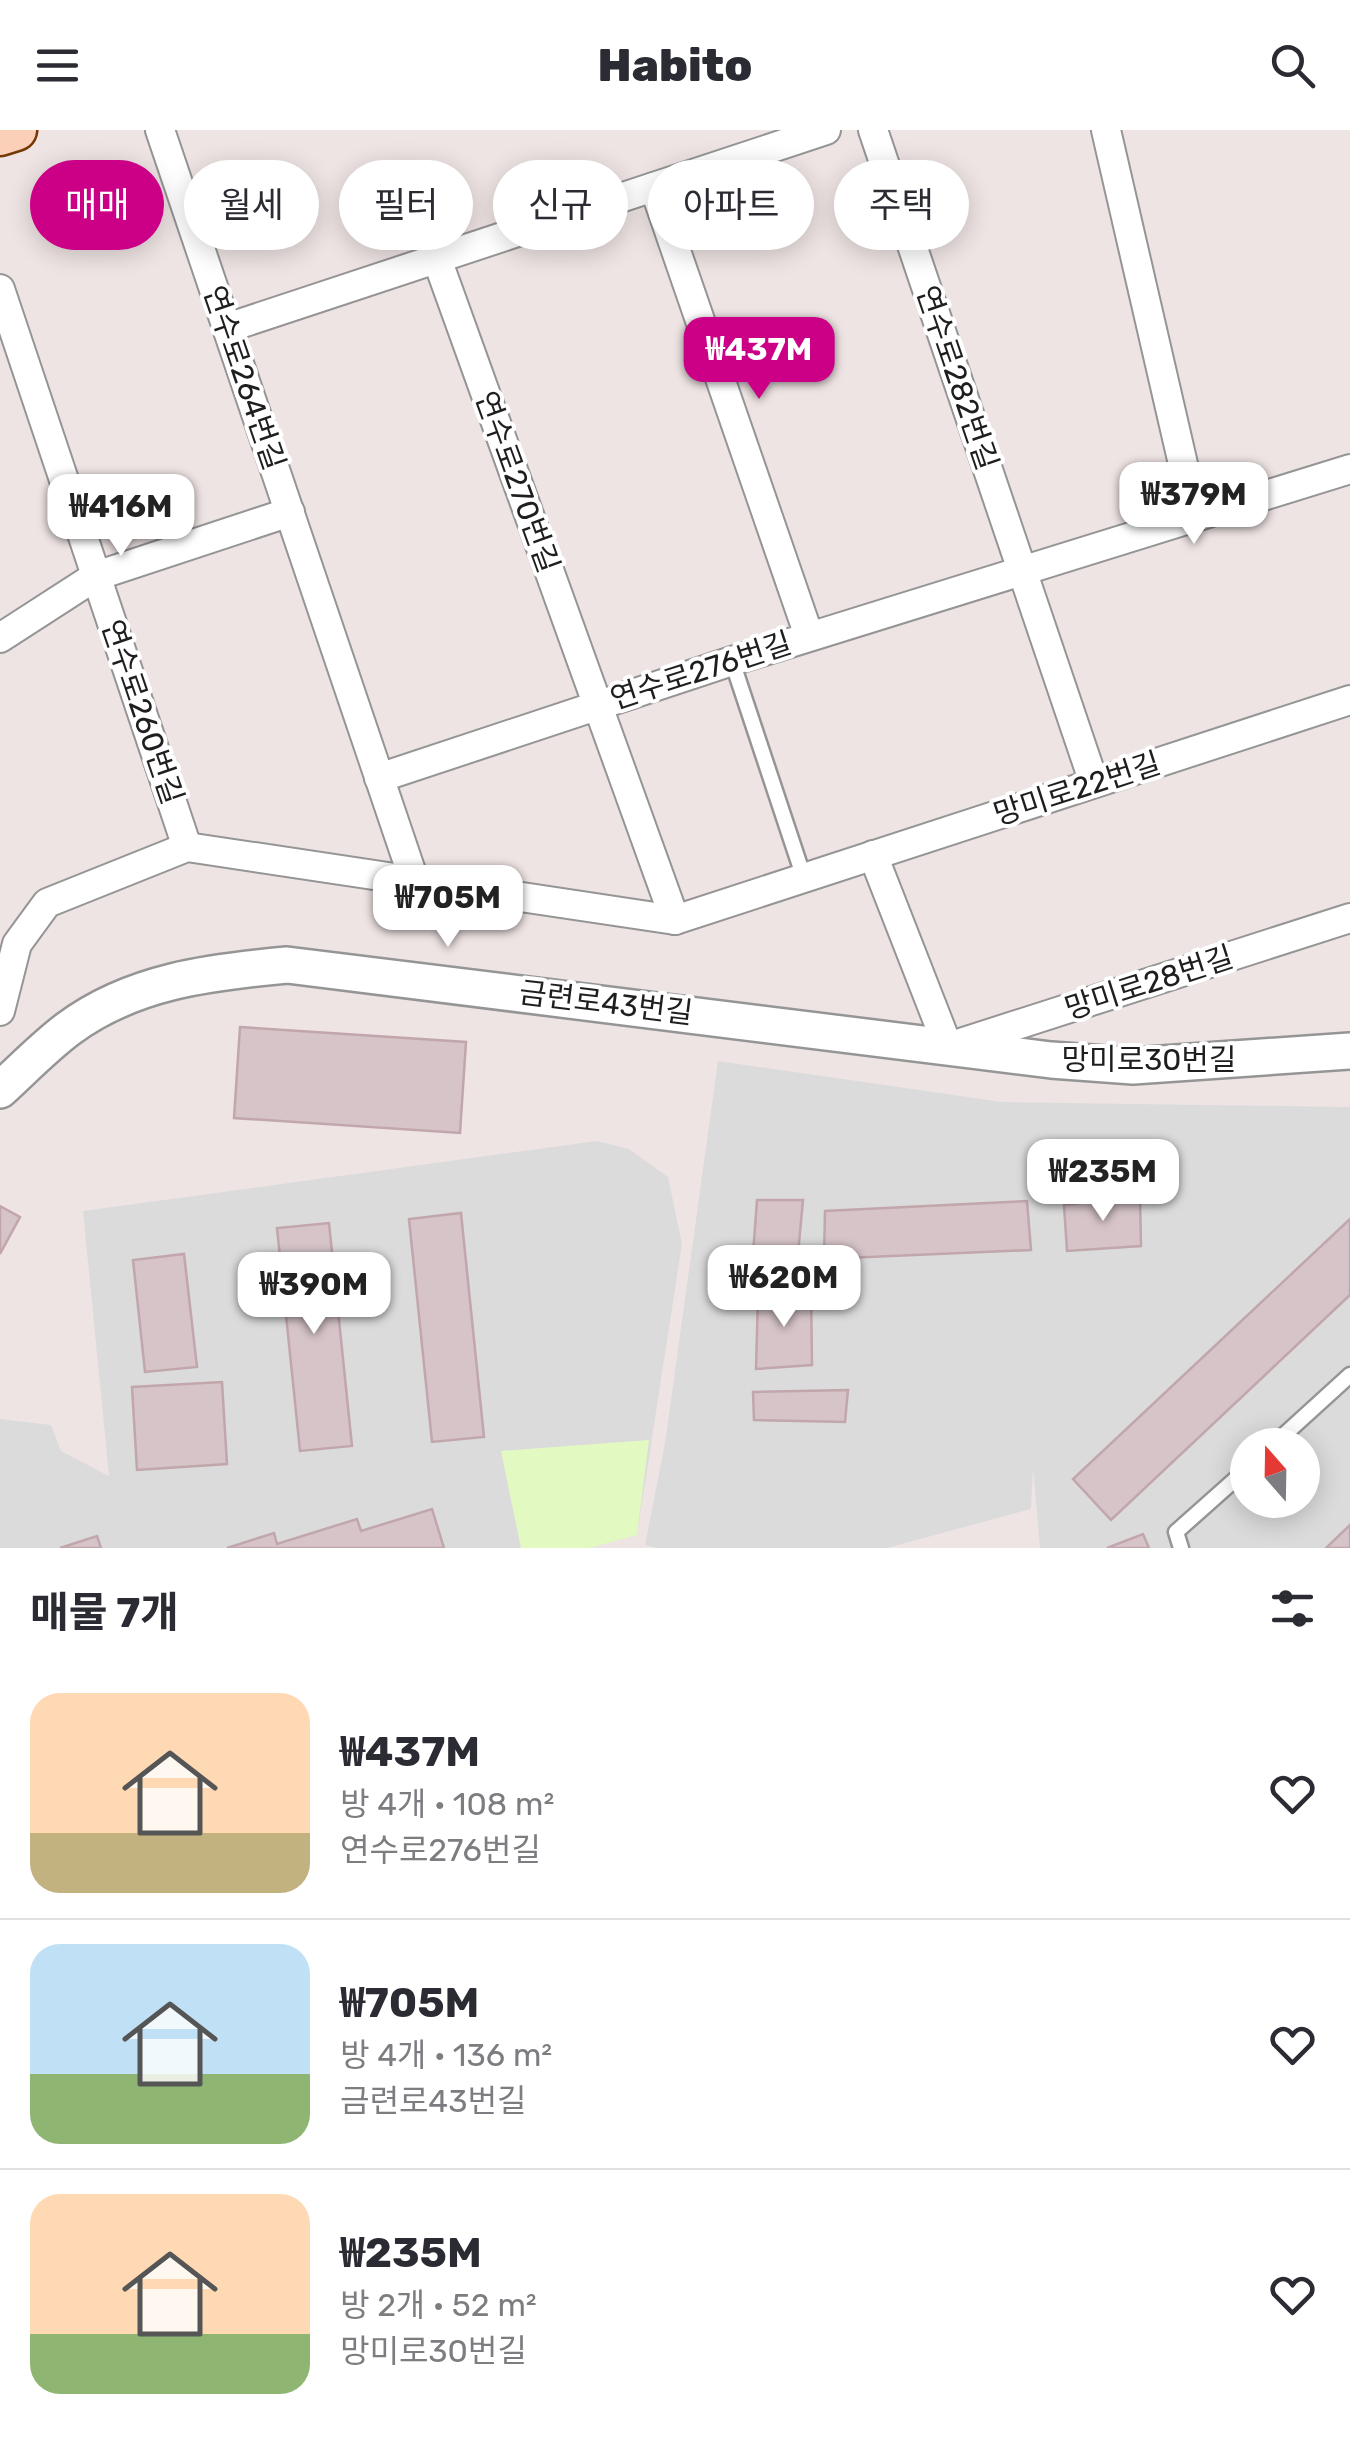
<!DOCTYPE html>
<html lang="ko">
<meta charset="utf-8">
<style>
:root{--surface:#fff;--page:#f7f7f7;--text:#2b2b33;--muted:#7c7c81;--line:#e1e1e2;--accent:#cc0087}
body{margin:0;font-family:Rubik,"Noto Sans KR",sans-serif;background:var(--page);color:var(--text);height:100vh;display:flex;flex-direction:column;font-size:38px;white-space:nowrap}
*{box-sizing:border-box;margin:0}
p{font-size:32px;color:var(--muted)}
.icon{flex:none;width:55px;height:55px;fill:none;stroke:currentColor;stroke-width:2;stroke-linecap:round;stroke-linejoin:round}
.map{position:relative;height:1418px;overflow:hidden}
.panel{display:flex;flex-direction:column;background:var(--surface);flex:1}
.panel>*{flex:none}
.banner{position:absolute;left:30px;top:30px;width:1290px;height:90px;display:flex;gap:20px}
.needle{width:65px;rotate:340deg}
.tools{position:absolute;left:1230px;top:1298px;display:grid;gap:20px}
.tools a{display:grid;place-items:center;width:90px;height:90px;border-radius:50%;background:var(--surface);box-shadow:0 5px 25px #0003;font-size:50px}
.price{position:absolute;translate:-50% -85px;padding:0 22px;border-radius:20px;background:#fff;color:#222;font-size:32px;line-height:65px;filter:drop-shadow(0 2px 5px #0008)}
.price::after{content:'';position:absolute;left:50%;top:60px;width:30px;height:22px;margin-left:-15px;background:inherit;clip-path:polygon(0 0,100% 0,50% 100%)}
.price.current{background:var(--accent);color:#fff}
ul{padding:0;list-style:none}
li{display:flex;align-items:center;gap:30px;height:250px;padding:0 30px}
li+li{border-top:2px solid var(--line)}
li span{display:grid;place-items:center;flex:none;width:280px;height:200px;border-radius:30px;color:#555}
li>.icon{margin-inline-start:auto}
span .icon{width:120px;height:120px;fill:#fffc;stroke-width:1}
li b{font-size:42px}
h2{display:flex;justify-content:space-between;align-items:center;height:120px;padding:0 30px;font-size:42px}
.pill{padding:0 35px;border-radius:45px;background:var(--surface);box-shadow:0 5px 25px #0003;font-size:35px;line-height:90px}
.pill.current{background:var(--accent);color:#fff}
header{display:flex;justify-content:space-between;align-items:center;height:130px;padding:0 30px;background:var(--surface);font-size:45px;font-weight:800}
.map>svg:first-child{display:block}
.residential{fill:#dcdbdc;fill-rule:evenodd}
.park{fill:#e2fac1}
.building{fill:#d6c4c8;stroke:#c1a6ac;stroke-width:2.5}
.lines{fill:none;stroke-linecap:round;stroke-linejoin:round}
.service-casing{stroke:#959595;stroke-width:19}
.minor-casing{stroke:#959595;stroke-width:32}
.tertiary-casing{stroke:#959595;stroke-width:40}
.secondary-casing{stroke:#763704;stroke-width:45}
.service{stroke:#fff;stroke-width:14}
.minor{stroke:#fff;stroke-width:28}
.tertiary{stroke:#fff;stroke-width:35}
.secondary{stroke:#fad1b8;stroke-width:40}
.labels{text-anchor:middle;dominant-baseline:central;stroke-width:8;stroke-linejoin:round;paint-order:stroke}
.street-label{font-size:30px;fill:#1e1e1e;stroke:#fff}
</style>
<header><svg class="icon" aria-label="menu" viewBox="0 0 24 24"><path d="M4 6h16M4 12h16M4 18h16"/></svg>Habito<svg class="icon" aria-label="search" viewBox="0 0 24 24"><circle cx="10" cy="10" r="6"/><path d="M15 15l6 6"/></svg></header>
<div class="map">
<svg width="1350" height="1418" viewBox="0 0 1350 1418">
<rect width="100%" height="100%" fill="#efe4e4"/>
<g class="residential">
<path d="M 718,931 L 1002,972 L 1350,977 L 1350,1418 L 1040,1418 L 1033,1338 L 1031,1379 L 887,1418 L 657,1418 L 645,1415 L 665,1313 ZM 1248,1315 L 1302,1315 L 1302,1370 L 1248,1370 Z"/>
<polygon points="597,1011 629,1019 668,1047 682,1114 637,1405 590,1418 0,1418 0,1289 51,1295 61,1321 109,1346 83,1081"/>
</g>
<polygon class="park" points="649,1310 637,1405 590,1418 521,1418 501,1321"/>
<g class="building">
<polygon points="240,897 466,912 460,1003 234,988"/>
<polygon points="1140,1066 1141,1116 1067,1121 1064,1075"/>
<polygon points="757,1070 803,1070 798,1124 753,1124"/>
<polygon points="1027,1071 1031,1120 824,1129 825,1081"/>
<polygon points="0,1076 20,1087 0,1124"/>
<polygon points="461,1083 484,1307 432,1312 409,1089"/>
<polygon points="1350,1089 1350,1165 1111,1390 1073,1349"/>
<polygon points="329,1093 352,1316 300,1321 277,1098"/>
<polygon points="184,1124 197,1237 145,1242 133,1130"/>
<polygon points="811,1160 812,1235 756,1239 758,1165"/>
<polygon points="222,1252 227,1334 137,1340 132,1257"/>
<polygon points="848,1260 845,1292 754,1290 753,1262"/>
<polygon points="432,1379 444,1418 227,1418 274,1403 277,1414 357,1389 361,1401"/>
<polygon points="1350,1395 1350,1418 1326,1418"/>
<polygon points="1143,1404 1149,1418 1107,1418"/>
<polygon points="97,1406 101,1418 60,1418"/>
</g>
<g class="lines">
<g class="service-casing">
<g id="service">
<polyline points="732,531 804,748"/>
<polyline points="1273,1315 1350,1245"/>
<polyline points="1181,1418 1176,1402 1248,1338"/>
</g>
</g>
<g class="minor-casing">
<g id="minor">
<polyline points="160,0 415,753"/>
<polyline points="873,0 1094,653"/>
<polyline points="1106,0 1195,386"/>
<polyline points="654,57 809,506"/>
<polyline points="437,129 675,790"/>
<polyline points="0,159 187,717"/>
<polyline points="227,198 826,0"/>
<polyline points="0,508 96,446 290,382"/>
<polyline points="379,648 732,531 1350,339"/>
<polyline points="873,725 948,917 1350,788"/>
<polyline points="0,881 17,814 47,773 187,717 675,790 1350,570"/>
</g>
</g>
<g class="tertiary-casing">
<path id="tertiary" d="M 0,960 C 22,940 44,917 68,899 C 132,851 211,842 287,835 L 1051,930 L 1133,936 L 1350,921"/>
</g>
<g class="secondary-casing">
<polyline id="secondary" points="0,5 16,0"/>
</g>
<use href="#service" class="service"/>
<use href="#minor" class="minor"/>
<use href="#tertiary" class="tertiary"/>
<use href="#secondary" class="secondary"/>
</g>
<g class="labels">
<g class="street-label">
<text transform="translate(244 248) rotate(71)">연수로264번길</text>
<text transform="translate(957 248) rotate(71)">연수로282번길</text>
<text transform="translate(517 352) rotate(70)">연수로270번길</text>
<text transform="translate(701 541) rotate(-18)">연수로276번길</text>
<text transform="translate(142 582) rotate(71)">연수로260번길</text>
<text transform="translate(1077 659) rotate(-18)">망미로22번길</text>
<text transform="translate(1149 853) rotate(-18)">망미로28번길</text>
<text transform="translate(606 873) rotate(7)">금련로43번길</text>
<text x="1149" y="930">망미로30번길</text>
</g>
</g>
</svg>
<div class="tools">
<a><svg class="needle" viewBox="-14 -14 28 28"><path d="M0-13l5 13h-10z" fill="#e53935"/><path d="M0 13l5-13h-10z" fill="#7c7c81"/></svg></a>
</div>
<b class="price current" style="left:759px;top:272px">₩437M</b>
<b class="price" style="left:1194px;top:417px">₩379M</b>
<b class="price" style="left:121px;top:429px">₩416M</b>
<b class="price" style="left:448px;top:820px">₩705M</b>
<b class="price" style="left:1103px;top:1094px">₩235M</b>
<b class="price" style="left:784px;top:1200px">₩620M</b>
<b class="price" style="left:314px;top:1207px">₩390M</b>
<div class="banner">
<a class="pill current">매매</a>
<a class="pill">월세</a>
<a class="pill">필터</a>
<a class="pill">신규</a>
<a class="pill">아파트</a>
<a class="pill">주택</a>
</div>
</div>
<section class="panel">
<h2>매물 7개<svg class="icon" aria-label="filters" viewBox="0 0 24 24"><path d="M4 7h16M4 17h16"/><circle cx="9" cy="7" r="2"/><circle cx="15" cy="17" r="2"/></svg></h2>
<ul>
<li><span style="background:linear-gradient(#ffd9b3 70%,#c2b280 0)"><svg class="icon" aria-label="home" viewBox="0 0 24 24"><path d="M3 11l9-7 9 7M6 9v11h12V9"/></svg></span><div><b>₩437M</b><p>방 4개 · 108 m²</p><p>연수로276번길</p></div><svg class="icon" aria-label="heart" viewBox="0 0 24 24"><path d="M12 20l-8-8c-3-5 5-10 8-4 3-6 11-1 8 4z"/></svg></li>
<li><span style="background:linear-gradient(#bfe0f5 65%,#8fb573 0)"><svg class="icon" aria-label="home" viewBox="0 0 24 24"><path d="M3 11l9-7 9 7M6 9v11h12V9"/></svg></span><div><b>₩705M</b><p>방 4개 · 136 m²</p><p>금련로43번길</p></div><svg class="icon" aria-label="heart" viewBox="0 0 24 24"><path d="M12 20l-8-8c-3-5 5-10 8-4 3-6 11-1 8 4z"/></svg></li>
<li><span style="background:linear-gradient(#ffd9b3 70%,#8fb573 0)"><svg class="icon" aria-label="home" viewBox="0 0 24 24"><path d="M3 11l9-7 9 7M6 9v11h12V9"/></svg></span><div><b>₩235M</b><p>방 2개 · 52 m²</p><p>망미로30번길</p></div><svg class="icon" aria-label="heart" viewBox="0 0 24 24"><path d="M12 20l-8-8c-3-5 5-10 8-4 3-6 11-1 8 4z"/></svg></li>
</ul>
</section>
